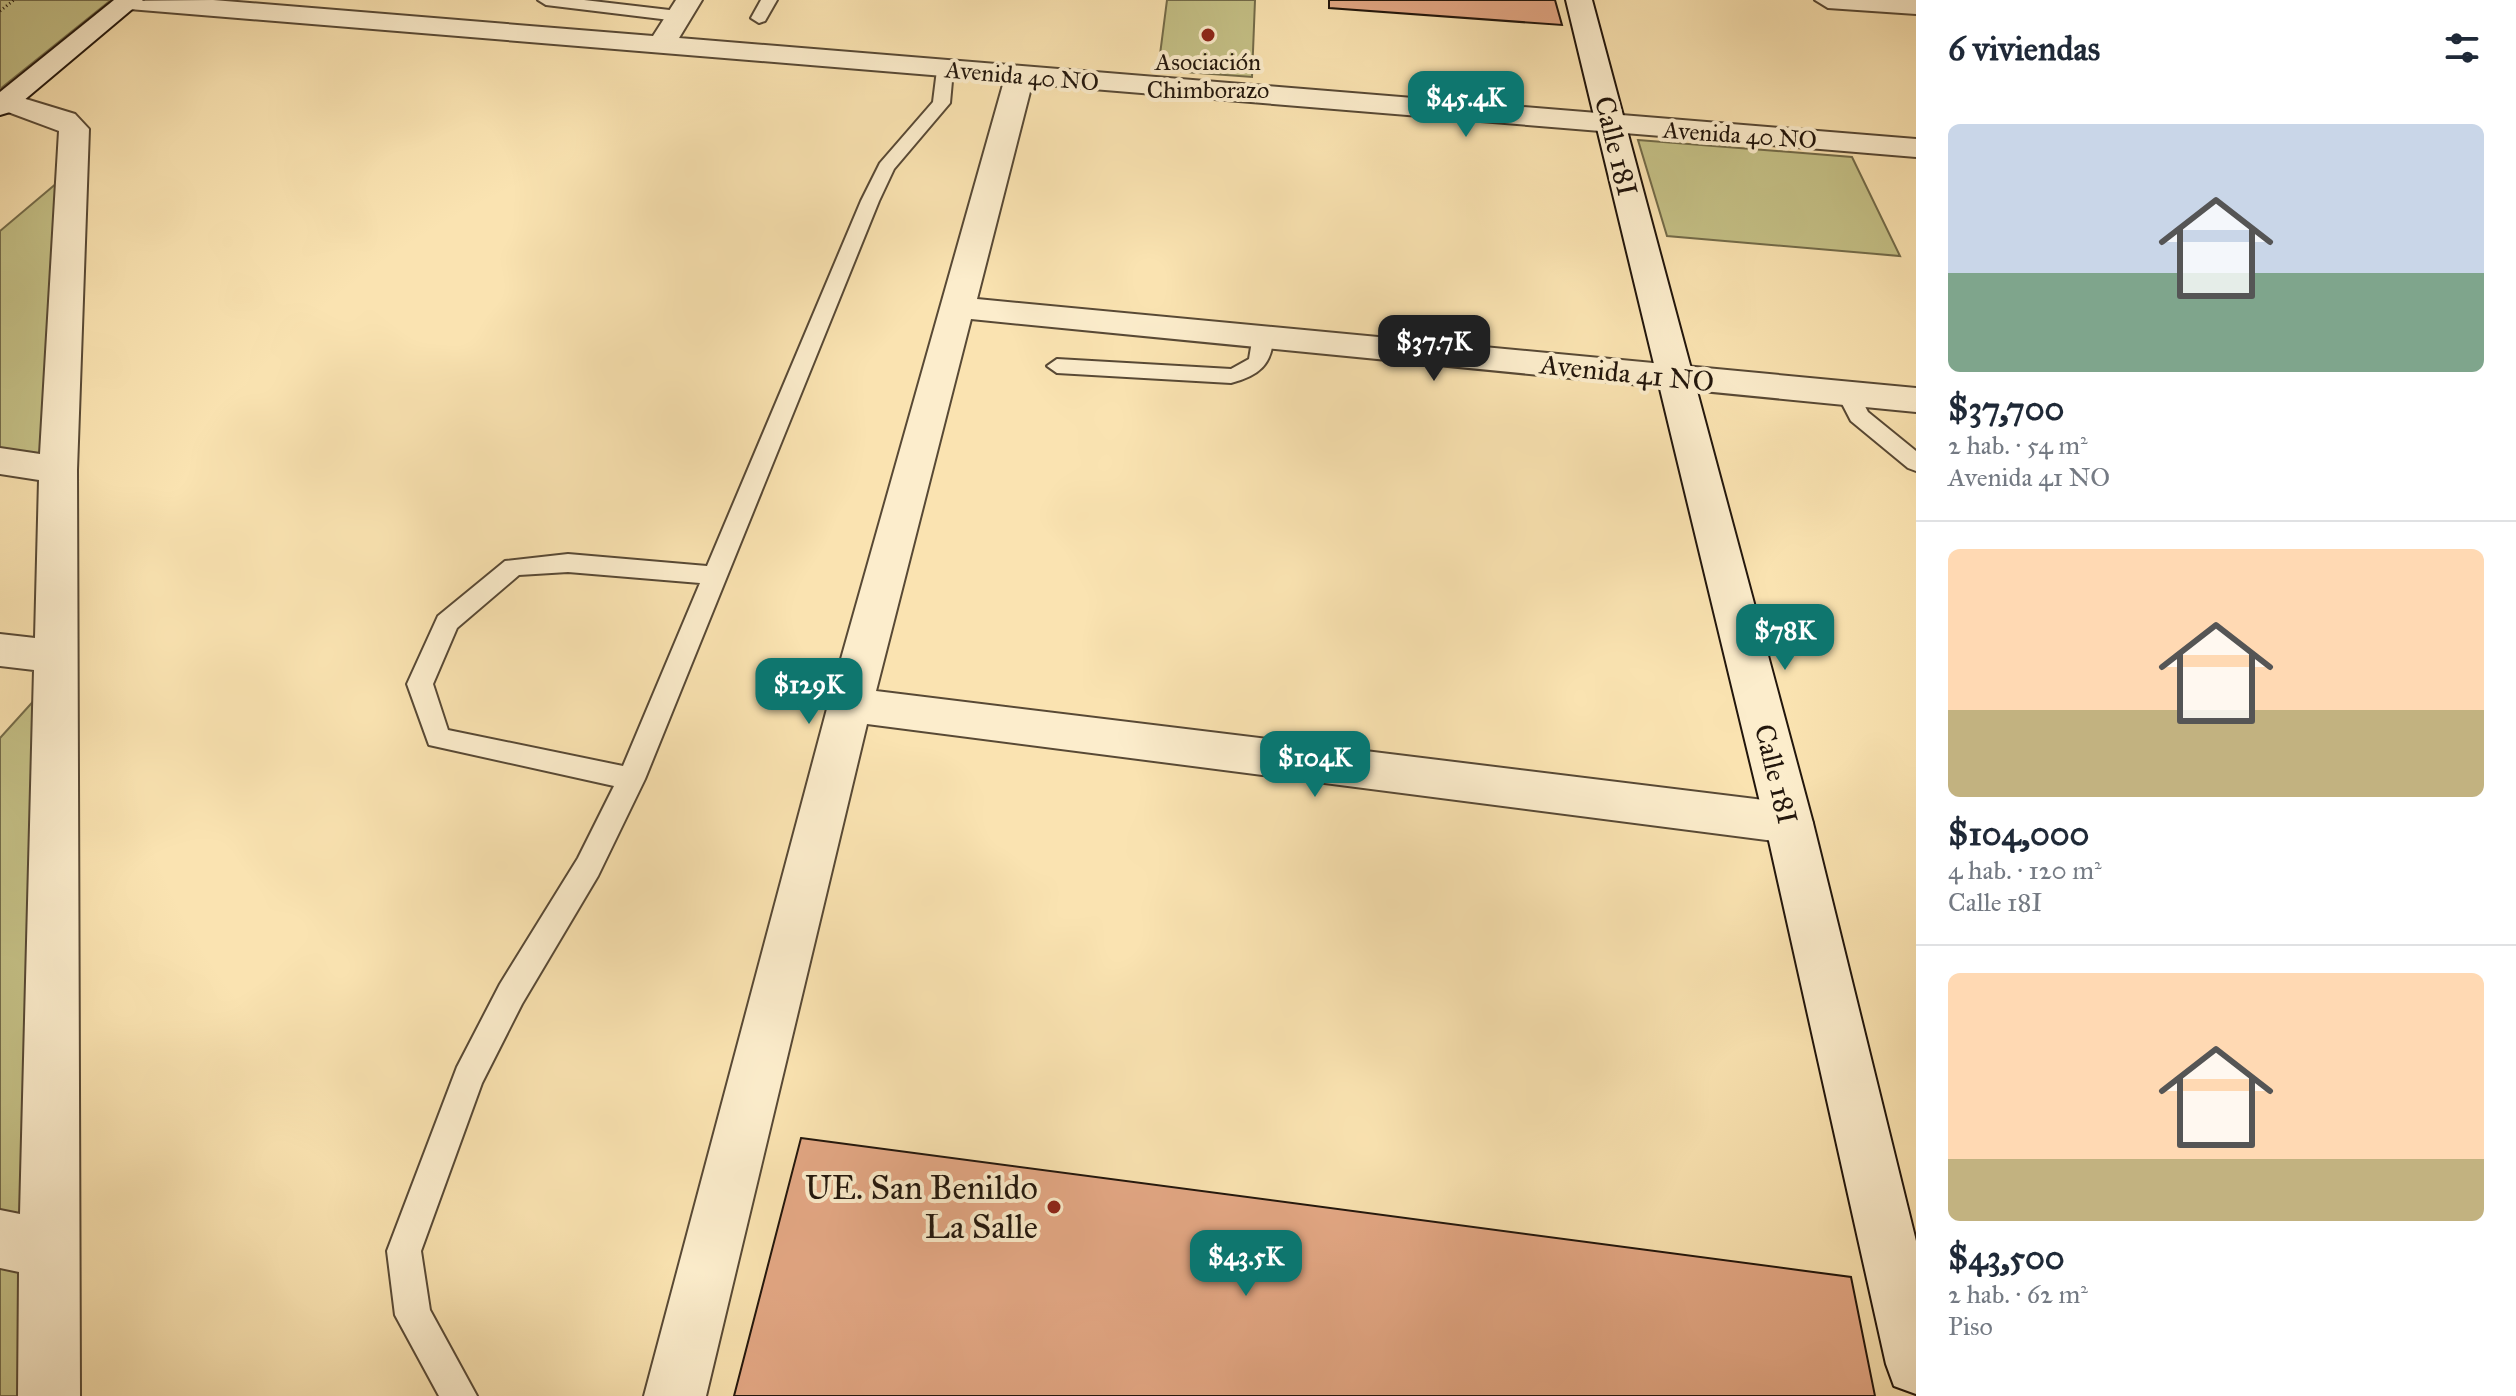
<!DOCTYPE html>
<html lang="es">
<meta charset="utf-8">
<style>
:root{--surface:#fff;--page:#f6f6f7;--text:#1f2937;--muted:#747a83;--line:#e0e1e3;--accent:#0f766e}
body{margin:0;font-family:"IM FELL Great Primer",serif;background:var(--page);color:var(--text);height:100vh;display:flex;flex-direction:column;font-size:30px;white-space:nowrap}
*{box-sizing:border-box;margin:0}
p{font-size:26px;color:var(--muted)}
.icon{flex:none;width:44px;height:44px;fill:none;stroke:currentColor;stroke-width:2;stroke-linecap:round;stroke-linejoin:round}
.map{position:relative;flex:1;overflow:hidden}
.panel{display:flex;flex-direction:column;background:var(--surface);width:600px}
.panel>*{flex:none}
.price{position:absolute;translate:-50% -68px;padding:0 18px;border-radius:16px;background:var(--accent);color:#fff;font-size:26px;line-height:52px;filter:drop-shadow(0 2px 4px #0008)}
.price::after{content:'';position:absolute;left:50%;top:48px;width:24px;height:18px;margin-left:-12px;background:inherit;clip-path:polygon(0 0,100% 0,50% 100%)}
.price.active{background:#222;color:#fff}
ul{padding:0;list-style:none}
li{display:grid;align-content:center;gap:16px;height:424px;padding:0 32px}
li+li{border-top:2px solid var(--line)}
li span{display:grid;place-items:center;height:248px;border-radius:12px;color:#555}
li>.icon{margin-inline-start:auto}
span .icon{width:144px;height:144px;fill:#fffc;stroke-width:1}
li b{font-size:34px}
h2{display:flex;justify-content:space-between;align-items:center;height:96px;padding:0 32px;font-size:34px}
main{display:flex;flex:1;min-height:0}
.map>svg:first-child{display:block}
.green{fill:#c5c187;stroke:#746c4a;stroke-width:2}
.building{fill:#e4a885;stroke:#22160c;stroke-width:2}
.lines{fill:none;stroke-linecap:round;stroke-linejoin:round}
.lane-casing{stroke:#584935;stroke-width:4}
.street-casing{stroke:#584935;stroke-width:4}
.secondary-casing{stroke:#22160c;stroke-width:4}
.path{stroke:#22160c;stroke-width:3;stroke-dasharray:1 3;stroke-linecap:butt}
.lane{fill:#fcedcc;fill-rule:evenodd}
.street{fill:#fcedcc;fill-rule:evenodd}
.secondary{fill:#fcedcc;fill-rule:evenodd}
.poi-dot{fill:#8f2418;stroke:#fcedcc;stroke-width:3}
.labels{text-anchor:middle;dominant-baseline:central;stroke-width:8;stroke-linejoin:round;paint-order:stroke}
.far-poi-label{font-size:24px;fill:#22160c;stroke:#fcedcc}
.far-street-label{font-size:24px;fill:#22160c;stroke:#fcedcc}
.street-label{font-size:28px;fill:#22160c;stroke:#fcedcc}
.near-poi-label{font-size:34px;fill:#22160c;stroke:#fcedcc;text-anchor:end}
</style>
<main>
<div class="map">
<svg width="1916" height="1396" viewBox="0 0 1916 1396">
<rect width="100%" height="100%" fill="#fae3b1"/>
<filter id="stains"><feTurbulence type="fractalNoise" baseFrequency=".0025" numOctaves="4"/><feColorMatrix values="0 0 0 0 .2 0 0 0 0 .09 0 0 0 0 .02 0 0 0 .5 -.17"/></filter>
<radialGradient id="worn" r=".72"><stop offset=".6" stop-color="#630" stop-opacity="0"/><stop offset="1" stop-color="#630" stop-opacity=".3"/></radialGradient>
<g class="green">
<polygon points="0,0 111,0 0,89"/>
<polygon points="1167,0 1255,0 1252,77 1158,70"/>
<polygon points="1638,140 1852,157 1900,256 1667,236"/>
<polygon points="64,177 50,464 0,456 0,231"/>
<polygon points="48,685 30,1396 0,1396 0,738"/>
</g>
<g class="building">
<polygon points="1329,0 1555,0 1562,25 1329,8"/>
<polygon points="801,1138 1851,1277 1875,1396 734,1396"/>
</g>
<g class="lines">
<g class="lane-casing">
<g id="lane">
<polygon points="538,0 584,0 678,11 686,16 678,21 546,5"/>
<polygon points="761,0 777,0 765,21 759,23 751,18"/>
<path d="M 945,65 L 953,70 L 950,103 L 894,169 L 879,201 L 645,779 L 598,876 L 522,1004 L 482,1083 L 421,1251 L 430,1310 L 477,1396 L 439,1396 L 395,1315 L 387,1251 L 457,1067 L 500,984 L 578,858 L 614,786 L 429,745 L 407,684 L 438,616 L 505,561 L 568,554 L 707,566 L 861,201 L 880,163 L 933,102 L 937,70 ZM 568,572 L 700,583 L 623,766 L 448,730 L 433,684 L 457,628 L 519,575 Z"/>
<path d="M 1263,329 L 1273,335 C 1273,365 1258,376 1231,383 L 1057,373 L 1047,366 L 1057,359 L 1231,369 L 1249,359 L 1253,335 Z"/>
<polygon points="1848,387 1856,389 1868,412 1916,451 1916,471 1908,468 1851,421 1837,394"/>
</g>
</g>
<g class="street-casing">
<g id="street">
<polygon points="213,0 653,36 676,0 702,0 679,38 1916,139 1916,157 1032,84 977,299 1916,388 1916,412 971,319 876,691 1789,803 1806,809 1813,823 1806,837 1789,843 867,724 706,1396 644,1396 828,705 1004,81 129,9 116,1"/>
<polygon points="1815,0 1916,0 1916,14 1828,8"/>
<polygon points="6,93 75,114 89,129 77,470 80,1396 18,1396 19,1272 0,1268 0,1210 20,1214 34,670 0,666 0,634 35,638 39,480 0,474 0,448 40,454 59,131 0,109 0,95"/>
</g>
</g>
<g class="secondary-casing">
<g id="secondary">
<polygon points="114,0 143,0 10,112 0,115 0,92"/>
<polygon points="1566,0 1592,0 1813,823 1916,1241 1916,1394 1894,1386 1886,1364 1765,823"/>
</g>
</g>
<polyline class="path" points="0,11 14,0"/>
<use href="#lane" class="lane"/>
<use href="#street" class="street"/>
<use href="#secondary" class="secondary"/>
</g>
<g class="poi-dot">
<circle cx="1208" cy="35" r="8"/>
<circle cx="1054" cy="1207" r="8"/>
</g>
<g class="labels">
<g class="far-poi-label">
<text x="1208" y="62">Asociación<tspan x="1208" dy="28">Chimborazo</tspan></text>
</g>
<g class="far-street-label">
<text transform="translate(1022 76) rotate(5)">Avenida 40 NO</text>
<text transform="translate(1740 135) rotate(4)">Avenida 40 NO</text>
</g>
<g class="street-label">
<text transform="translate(1616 146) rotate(76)">Calle 18I</text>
<text transform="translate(1627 373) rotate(6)">Avenida 41 NO</text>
<text transform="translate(1776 774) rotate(76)">Calle 18I</text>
</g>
<g class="near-poi-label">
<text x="1038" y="1187">UE. San Benildo<tspan x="1038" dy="39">La Salle</tspan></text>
</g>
</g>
<rect width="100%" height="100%" filter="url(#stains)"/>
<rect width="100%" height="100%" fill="url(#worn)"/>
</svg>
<b class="price" style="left:1466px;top:139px">$45.4K</b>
<b class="price active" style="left:1434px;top:383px">$37.7K</b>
<b class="price" style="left:1785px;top:672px">$78K</b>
<b class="price" style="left:809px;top:726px">$129K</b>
<b class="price" style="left:1315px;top:799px">$104K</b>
<b class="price" style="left:1246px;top:1298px">$43.5K</b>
</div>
<section class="panel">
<h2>6 viviendas<svg class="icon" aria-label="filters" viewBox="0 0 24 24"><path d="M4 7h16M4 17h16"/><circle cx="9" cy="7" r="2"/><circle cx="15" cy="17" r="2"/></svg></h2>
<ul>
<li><span style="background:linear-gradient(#c9d6e8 60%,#7fa58c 0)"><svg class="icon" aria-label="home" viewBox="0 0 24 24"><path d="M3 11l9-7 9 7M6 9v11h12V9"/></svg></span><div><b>$37,700</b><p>2 hab. · 54 m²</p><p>Avenida 41 NO</p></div></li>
<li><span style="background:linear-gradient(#ffd9b3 65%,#c2b280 0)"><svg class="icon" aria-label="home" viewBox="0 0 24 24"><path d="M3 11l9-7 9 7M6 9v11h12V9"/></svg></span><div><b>$104,000</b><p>4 hab. · 120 m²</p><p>Calle 18I</p></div></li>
<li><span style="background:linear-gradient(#ffd9b3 75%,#c2b280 0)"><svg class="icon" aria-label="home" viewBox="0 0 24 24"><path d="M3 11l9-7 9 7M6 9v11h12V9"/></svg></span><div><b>$43,500</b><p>2 hab. · 62 m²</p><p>Piso</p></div></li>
</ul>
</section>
</main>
